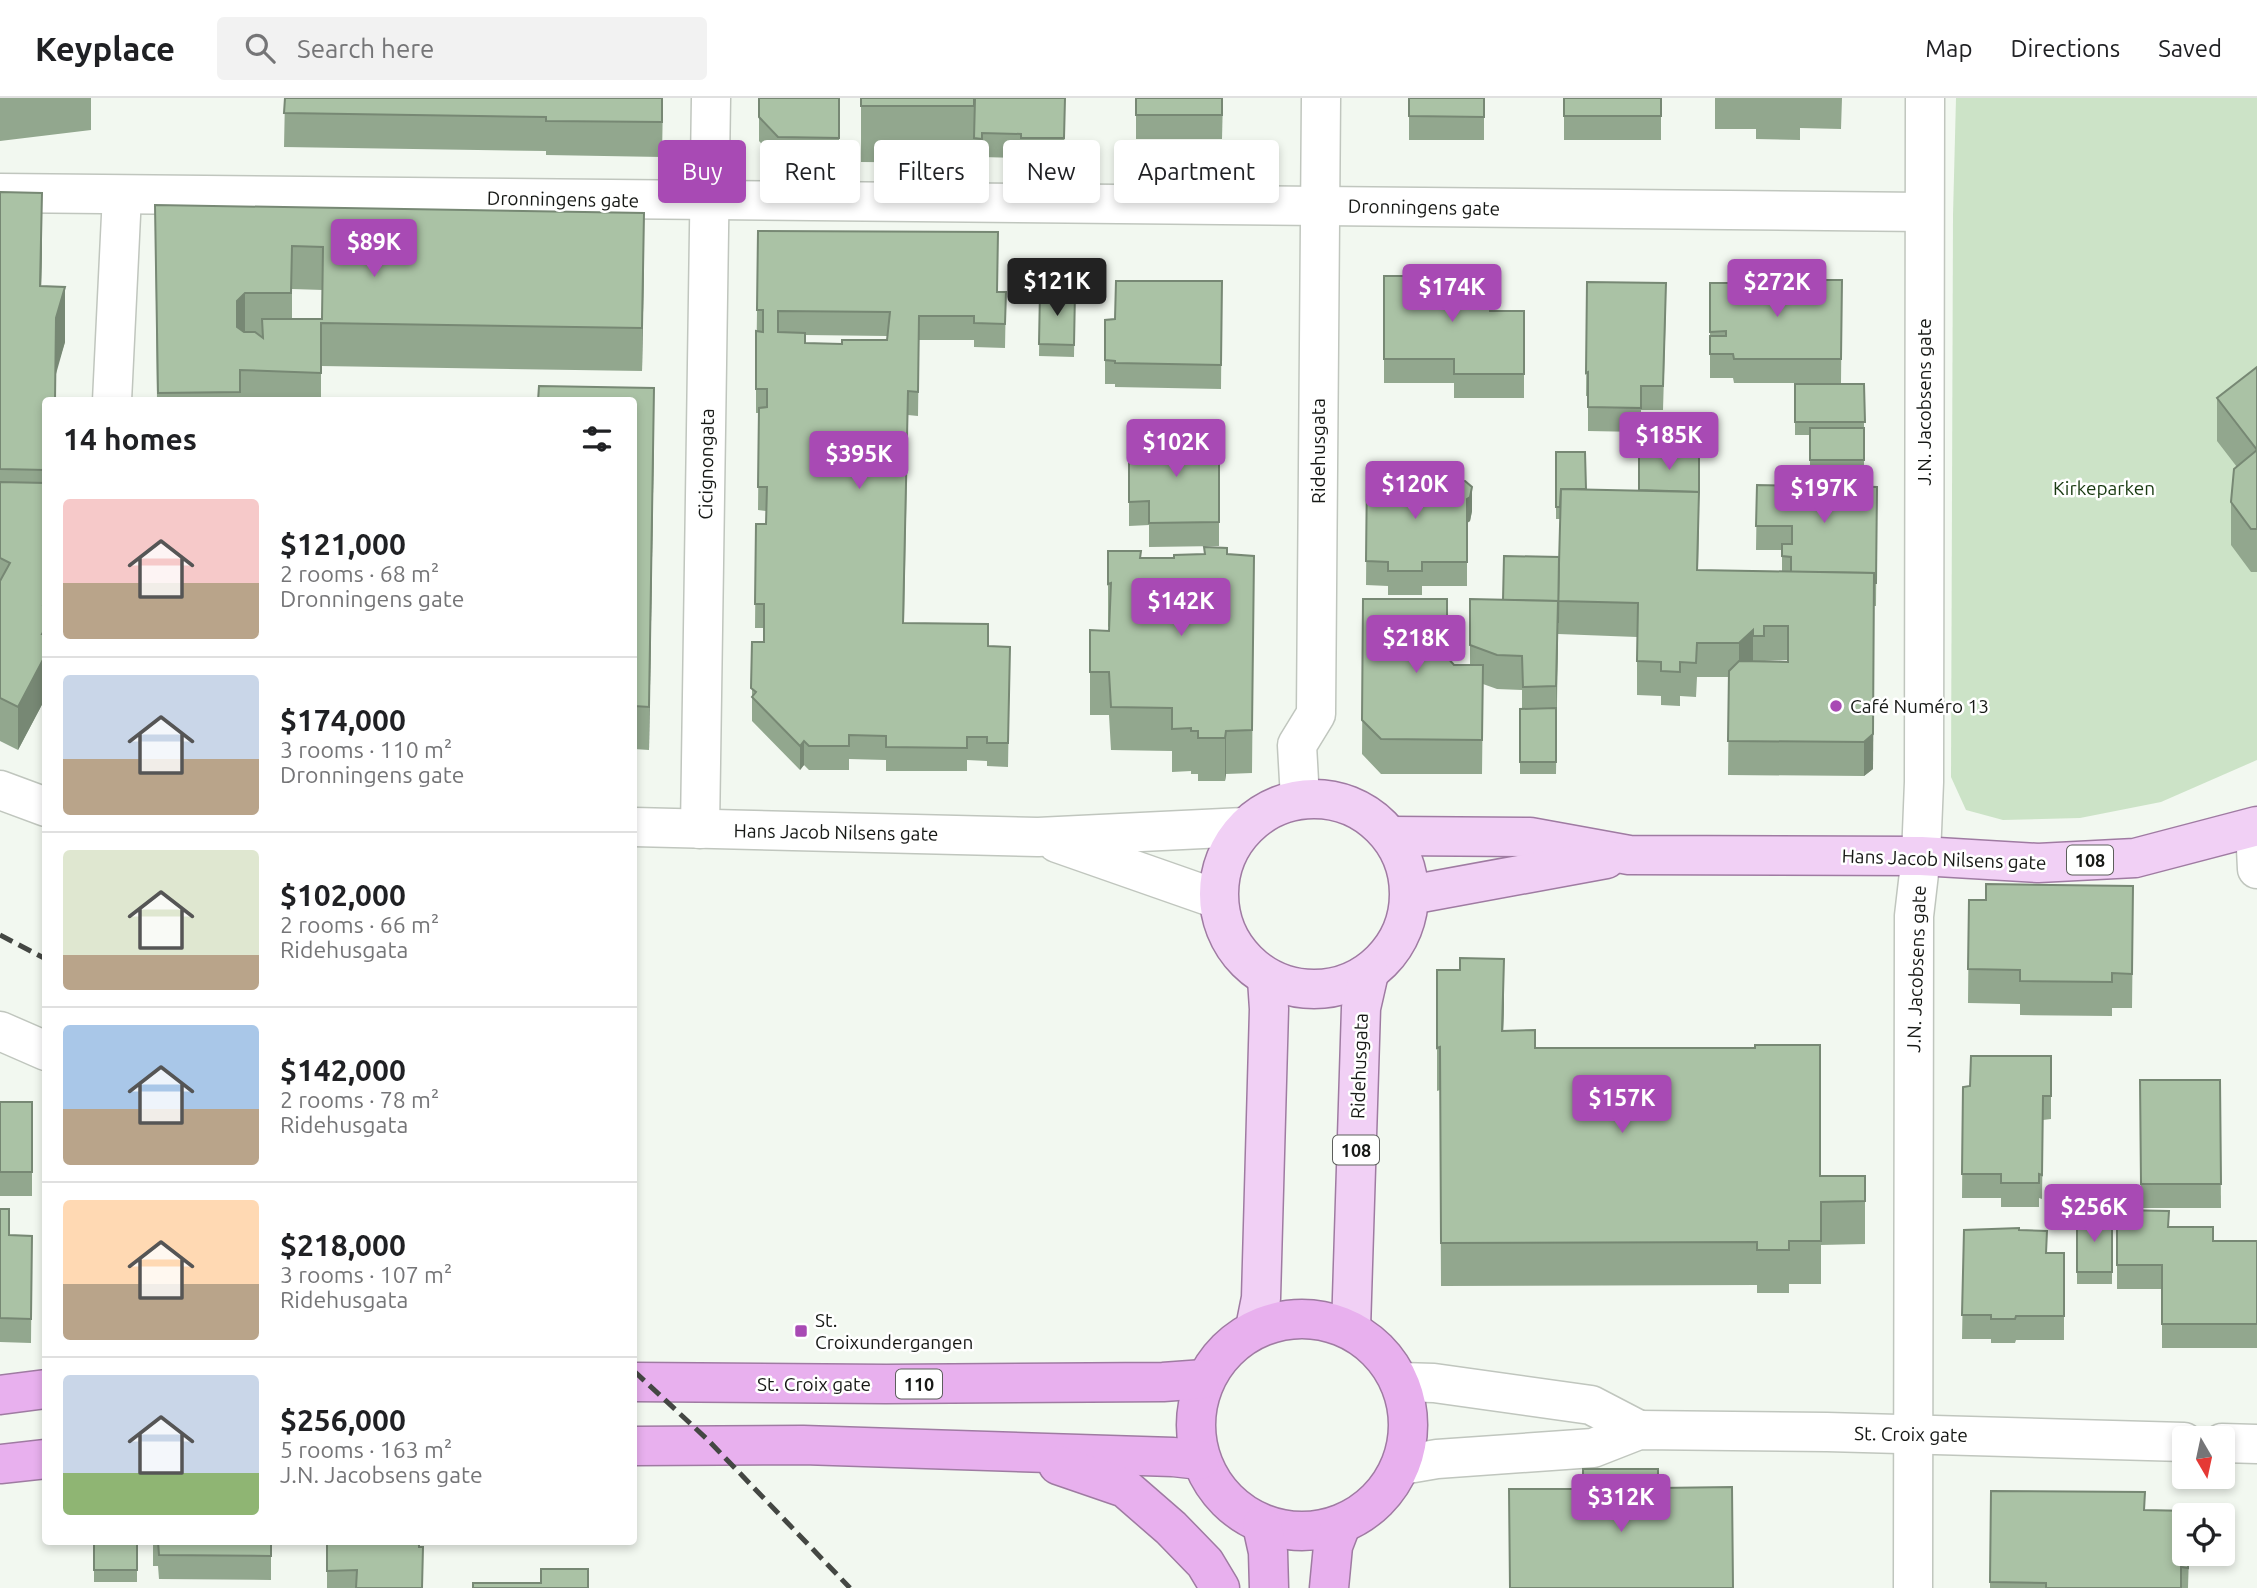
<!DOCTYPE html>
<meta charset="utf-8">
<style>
:root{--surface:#fff;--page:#f2f2f2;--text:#202124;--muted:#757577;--line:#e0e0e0;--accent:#a84ab4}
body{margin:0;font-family:Ubuntu,sans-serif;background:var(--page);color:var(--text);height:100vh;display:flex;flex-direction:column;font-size:26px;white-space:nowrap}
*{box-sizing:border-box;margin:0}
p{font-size:23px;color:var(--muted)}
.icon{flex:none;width:38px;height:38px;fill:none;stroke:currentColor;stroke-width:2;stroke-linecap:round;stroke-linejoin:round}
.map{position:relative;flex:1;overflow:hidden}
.details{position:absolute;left:42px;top:299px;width:595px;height:1148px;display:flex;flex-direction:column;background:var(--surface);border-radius:7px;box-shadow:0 4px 10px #0003}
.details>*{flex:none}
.top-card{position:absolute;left:658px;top:42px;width:665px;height:63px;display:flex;gap:14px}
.needle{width:46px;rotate:171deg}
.controls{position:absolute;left:2172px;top:1328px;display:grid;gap:14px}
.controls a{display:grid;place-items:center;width:63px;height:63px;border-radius:7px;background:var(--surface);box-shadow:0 4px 10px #0003;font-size:35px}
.price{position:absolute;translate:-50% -60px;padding:0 16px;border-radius:7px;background:var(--accent);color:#fff;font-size:23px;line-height:46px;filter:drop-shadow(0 2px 4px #0008)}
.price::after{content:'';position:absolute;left:50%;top:42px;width:21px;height:16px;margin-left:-10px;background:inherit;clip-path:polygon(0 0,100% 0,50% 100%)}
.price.selected{background:#222;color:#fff}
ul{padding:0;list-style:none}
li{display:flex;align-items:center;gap:21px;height:175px;padding:0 21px}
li+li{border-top:2px solid var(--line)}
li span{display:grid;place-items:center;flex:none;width:196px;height:140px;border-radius:7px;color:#555}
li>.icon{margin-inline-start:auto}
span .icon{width:84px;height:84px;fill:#fffc;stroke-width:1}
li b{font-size:30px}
h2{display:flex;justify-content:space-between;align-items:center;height:84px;padding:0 21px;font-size:30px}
.pill{padding:0 24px;border-radius:7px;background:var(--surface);box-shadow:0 4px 10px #0003;font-size:24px;line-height:63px}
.pill.selected{background:var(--accent);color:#fff}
header{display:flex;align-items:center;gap:42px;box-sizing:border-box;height:98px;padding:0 35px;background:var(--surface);border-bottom:2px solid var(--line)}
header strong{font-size:33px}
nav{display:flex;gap:38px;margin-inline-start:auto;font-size:24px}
.search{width:490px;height:63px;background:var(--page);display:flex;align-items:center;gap:18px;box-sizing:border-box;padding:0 24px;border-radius:7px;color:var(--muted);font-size:26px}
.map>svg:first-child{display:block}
.green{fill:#cce3c7}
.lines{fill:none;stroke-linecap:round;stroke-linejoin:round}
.minor-casing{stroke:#c0c6be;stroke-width:41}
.major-casing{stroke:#9f7ba2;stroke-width:41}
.highway-casing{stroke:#9f7ba2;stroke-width:41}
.minor{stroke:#fff;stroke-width:38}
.major{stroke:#f1d0f5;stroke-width:38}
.highway{stroke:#e8b0ee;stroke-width:38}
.rail{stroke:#444743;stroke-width:5;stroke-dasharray:14 7;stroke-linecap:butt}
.wall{fill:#92a78e;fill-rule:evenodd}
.shaded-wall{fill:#778874}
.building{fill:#aac2a5;stroke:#778874;stroke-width:2;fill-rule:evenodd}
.poi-dot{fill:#a84ab4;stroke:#fff;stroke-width:2.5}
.labels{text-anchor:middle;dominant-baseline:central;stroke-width:5;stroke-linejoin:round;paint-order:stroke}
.shield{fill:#fff;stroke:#5d5e5c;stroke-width:2}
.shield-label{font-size:18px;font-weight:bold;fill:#171916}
.street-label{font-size:19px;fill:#171916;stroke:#fff}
.park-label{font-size:19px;fill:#193a11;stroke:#fff}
.poi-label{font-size:19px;fill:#171916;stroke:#fff;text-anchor:start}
</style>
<header>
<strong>Keyplace</strong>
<div class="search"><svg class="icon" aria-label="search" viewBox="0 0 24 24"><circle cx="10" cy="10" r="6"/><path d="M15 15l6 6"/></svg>Search here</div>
<nav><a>Map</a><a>Directions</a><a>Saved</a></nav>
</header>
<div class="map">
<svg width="2257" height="1490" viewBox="0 0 2257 1490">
<rect width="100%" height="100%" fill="#f2f8f0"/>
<polygon class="green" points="1956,0 2257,0 2257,662 2161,704 2080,720 2003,722 1966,712 1951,679 1953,117"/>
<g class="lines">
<g class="minor-casing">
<g id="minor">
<polyline points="0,95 1924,114"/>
<polyline points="112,303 122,97"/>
<polyline points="0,692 46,709"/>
<polyline points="1300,701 1297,647 1316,616 1321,0"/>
<polyline points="634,729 1038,739 1244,729"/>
<polyline points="2255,730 2257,771"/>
<polyline points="700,731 711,0"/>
<polyline points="1057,745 1217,801"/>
<polyline points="0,933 46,953"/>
<polyline points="1401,1284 1434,1285 1591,1307 1639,1332"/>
<polyline points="2222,1345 2257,1346"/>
<polyline points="1402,1367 1437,1361 1593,1350 1639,1332 1827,1334 2184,1344"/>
<polyline points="1913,1490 1914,818 1921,758 1924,684 1925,0"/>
</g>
</g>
<g class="major-casing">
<g id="major">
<circle cx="1314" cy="796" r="95"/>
<polyline points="1391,738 1530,739 1629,757 1921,758 2038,765 2135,760 2257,728"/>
<polyline points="1410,797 1606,761"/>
<polyline points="1255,1230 1261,1200 1269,911 1267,881"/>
<polyline points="1351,1231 1361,910 1369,875"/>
</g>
</g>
<g class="highway-casing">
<g id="highway">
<circle cx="1302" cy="1327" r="106"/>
<polyline points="634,1284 886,1286 1163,1284 1204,1281"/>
<polyline points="0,1297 46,1291"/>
<polyline points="634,1348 803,1347 1173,1359 1200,1362"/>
<polyline points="0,1366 46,1361"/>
<polyline points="1058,1367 1125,1390 1171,1430 1205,1465 1220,1490"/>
<polyline points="1262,1427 1268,1454 1269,1490"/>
<polyline points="1329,1490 1333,1448 1341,1427"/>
</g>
</g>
<use href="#minor" class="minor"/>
<use href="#major" class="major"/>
<use href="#highway" class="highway"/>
<g class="rail">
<polyline points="0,837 46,861"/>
<polyline points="634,1273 708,1342 850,1490"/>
</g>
</g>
<g class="wall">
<polygon points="0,0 91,0 91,32 0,43"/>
<polygon points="285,0 663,0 662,59 546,57 546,53 284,49"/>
<polygon points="759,0 839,0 839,63 778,63 759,43"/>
<polygon points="861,0 1065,0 1064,64 1021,64 1021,60 982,59 982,65 861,64"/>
<polygon points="1136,0 1223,0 1222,41 1136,41"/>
<rect x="1409" y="0" width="75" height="42"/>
<rect x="1564" y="0" width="97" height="42"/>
<polygon points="1715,0 1842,0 1841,31 1800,30 1800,42 1756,41 1756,31 1715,31"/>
<polygon points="0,94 42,150 41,188 65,244 46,303 46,599 18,652 0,643"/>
<path d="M 155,107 L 644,158 L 642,273 L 321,268 L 321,303 L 157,303 ZM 292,191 L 323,192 L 322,221 L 292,221 Z"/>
<path d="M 758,133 L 997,194 L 1006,194 L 1005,250 L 974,249 L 974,242 L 919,242 L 918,318 L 908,317 L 904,525 L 988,548 L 1010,549 L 1008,669 L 987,668 L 987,663 L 967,662 L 967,673 L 886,673 L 886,662 L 849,661 L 849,672 L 809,672 L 804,667 L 800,672 L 752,623 L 752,544 L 764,544 L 764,530 L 755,530 L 756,426 L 766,426 L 766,413 L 758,412 L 759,315 L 756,315 L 756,291 ZM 805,237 L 887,238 L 887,242 L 842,246 L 805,245 Z"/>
<polygon points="1384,178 1490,213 1524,213 1524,300 1454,300 1454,285 1384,285"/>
<polygon points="1842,182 1841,285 1734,285 1733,280 1710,280 1710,185 1734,185"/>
<polygon points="1222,183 1221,291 1115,289 1115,286 1105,286 1105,222 1115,221"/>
<polygon points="1587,184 1666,209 1663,312 1641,312 1641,334 1588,333 1588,298 1586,298"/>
<polygon points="1040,193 1075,194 1074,259 1039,258"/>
<polygon points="2257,269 2257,474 2251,474 2231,447 2231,404 2237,369 2217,343 2217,300"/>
<polygon points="1795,286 1864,286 1864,374 1810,374 1810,337 1795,337"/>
<polygon points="634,303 654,333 649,652 634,651"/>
<polygon points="1219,343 1219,448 1149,449 1149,427 1129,428 1129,344"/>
<path d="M 1556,354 L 1586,391 L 1699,428 L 1698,472 L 1782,473 L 1782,452 L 1756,452 L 1757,387 L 1877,389 L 1876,508 L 1874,508 L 1873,671 L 1864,678 L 1728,677 L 1729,579 L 1697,579 L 1696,599 L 1680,598 L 1680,608 L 1661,607 L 1661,598 L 1637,597 L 1637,539 L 1558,536 L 1556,676 L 1520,676 L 1520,611 L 1522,611 L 1522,592 L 1497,591 L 1483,586 L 1482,676 L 1381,676 L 1362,656 L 1363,501 L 1447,559 L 1454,567 L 1470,567 L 1470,501 L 1503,502 L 1559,459 L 1560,421 L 1556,421 ZM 1788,562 L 1788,564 L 1764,564 L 1764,563 Z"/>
<polygon points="1367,373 1407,383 1472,413 1470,423 1467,425 1467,488 1422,488 1422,497 1388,497 1388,488 1366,487"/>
<polygon points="1108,453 1141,460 1174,460 1227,456 1254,458 1252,675 1226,676 1225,683 1198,683 1198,676 1191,676 1191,673 1172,674 1172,653 1111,652 1109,617 1090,617 1090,532 1109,533 1110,528 1108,529"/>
<polygon points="1969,802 2133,822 2132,910 2112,910 2112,918 2020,917 2020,906 1968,905"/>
<polygon points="1437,872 1504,904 1503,933 1535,950 1820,1078 1865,1078 1865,1146 1821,1147 1821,1186 1789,1186 1789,1195 1757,1195 1757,1187 1441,1188 1440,992 1437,993"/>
<polygon points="2051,958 2051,1021 2043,1022 2042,1101 2039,1100 2039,1109 2001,1109 2001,1100 1962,1100 1963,989 1970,988"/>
<polygon points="2140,982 2220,982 2221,1110 2141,1110"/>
<rect x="0" y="1004" width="32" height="94"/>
<polygon points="0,1111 9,1138 32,1138 31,1245 0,1244"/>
<polygon points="2117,1112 2213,1143 2257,1143 2257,1250 2162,1250 2162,1191 2117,1191"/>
<polygon points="2077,1117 2112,1118 2112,1186 2077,1186"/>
<polygon points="1964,1132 2019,1132 2047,1155 2064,1155 2064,1242 2016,1242 2015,1245 1991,1245 1991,1241 1962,1241"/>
<polygon points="2145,1412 2189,1456 2188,1490 1990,1490 1990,1484"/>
<rect x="94" y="1444" width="43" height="40"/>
<polygon points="153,1444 271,1444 271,1482 159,1481 158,1468 153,1468"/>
<polygon points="327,1444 419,1449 423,1490 327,1490"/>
</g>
<g class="shaded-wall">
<polygon points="42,95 42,150 40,244 40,188"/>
<polygon points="644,115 644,158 642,273 642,230"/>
<polygon points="65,189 65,244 56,276 56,220"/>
<polygon points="245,195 245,238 237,246 237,203"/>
<polygon points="654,290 654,333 649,652 649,609"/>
<polygon points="1472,389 1472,413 1470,423 1467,425 1467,488 1467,401"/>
<polygon points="46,501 46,599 18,652 18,609 43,507"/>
<polygon points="1558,503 1558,536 1556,622 1556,588"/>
<polygon points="1874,509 1873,671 1864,678 1864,644"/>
<polygon points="1753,532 1753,566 1739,579 1739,545"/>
<polygon points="1226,633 1226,676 1225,683 1225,640"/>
<polygon points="804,643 804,667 800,672 800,648"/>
<polygon points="1504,861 1504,904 1502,976 1502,933"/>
</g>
<g class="building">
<polygon points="285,0 662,0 662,24 546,23 546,19 284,15"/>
<polygon points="759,0 839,0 839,40 778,39 759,19"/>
<rect x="861" y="0" width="113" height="8"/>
<polygon points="975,0 1065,0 1064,40 1021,40 1021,36 982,35 982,41 974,40"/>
<rect x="1136" y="0" width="86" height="17"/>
<polygon points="1409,0 1484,0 1484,19 1409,18"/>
<rect x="1564" y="0" width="97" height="18"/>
<polygon points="0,94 42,95 40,188 65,189 56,220 55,303 46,303 46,372 0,371"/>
<path d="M 155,107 L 644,115 L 642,230 L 321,225 L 321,275 L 240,272 L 240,294 L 158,295 ZM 292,148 L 323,149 L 322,221 L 262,221 L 263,240 L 255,234 L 244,234 L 237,229 L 237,203 L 245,195 L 291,195 Z"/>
<path d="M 758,133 L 998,134 L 997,194 L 1006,194 L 1005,226 L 974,225 L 974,218 L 919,218 L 918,294 L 908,293 L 903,525 L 988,526 L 988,548 L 1010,549 L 1008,645 L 987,645 L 987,639 L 967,639 L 967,650 L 886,649 L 886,638 L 849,637 L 849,648 L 809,648 L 804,643 L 800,648 L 752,599 L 756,594 L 751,590 L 752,544 L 764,544 L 764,506 L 755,506 L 756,426 L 766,426 L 767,389 L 758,389 L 759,310 L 767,309 L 767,291 L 756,291 L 756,233 L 763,234 L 763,212 L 757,212 ZM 778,213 L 890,214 L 887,242 L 842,242 L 842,246 L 805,245 L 805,235 L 778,234 Z"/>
<polygon points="1384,178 1490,178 1490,213 1524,213 1524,276 1454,276 1454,261 1384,261"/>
<polygon points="1734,182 1842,182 1841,261 1734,261 1733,256 1710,256 1710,238 1726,238 1726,233 1710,234 1710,185 1734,185"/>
<polygon points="1116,183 1222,183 1221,267 1115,265 1115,263 1105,262 1105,222 1115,221"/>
<polygon points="1587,184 1666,185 1663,288 1641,288 1641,310 1588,309 1588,274 1586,275"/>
<polygon points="1040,193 1075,194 1074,247 1039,246"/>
<polygon points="2257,269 2257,431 2251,431 2231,404 2234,371 2257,352 2217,300"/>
<polygon points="1795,286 1864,286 1865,324 1795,324"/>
<polygon points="539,288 654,290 649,609 634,608 634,303 538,303"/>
<rect x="1810" y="330" width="54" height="32"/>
<polygon points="1166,340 1219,343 1219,424 1149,425 1149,403 1129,404 1129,344 1166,342"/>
<polygon points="1556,354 1585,354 1586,391 1561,391 1560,409 1556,409"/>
<polygon points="1699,355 1699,394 1639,392 1639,356"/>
<polygon points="1367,373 1407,374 1407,383 1465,383 1472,389 1470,399 1467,401 1467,464 1422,464 1422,473 1388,473 1388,464 1366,463"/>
<polygon points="1814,379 1828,380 1837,384 1837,388 1877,389 1876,485 1874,485 1874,475 1791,474 1791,459 1782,458 1782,446 1792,446 1792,428 1756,428 1757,387 1806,388 1806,384"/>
<polygon points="0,384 46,385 46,501 43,507 46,509 46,529 42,536 46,537 46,556 18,609 0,600 0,483 10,465 0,460"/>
<polygon points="1561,391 1699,394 1697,472 1874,475 1873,636 1864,644 1728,643 1729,573 1739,563 1788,564 1788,528 1764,528 1764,538 1753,538 1753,532 1739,545 1697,545 1696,565 1680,564 1680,574 1661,573 1661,564 1637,563 1638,505 1558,503"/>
<polygon points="1204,449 1227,450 1227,456 1254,458 1252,632 1226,633 1225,640 1198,640 1198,633 1191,633 1191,630 1172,631 1172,610 1111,609 1109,574 1090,574 1090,532 1109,533 1111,485 1108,486 1108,453 1141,453 1140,460 1174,460 1174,457 1205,456"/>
<polygon points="1504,458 1559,459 1558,525 1558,503 1503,502"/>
<polygon points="1363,501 1447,501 1447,559 1454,567 1483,567 1482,642 1381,641 1362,622"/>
<polygon points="1470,501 1558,503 1556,588 1523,589 1522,558 1497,557 1470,547"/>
<polygon points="1556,610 1556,664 1520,664 1520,611"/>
<polygon points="1986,786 2133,788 2132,876 2112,875 2112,884 2020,883 2020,872 1968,871 1969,802 1986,802"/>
<polygon points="1460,860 1504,861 1502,933 1535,932 1535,950 1755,950 1755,947 1820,947 1820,1078 1865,1078 1865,1103 1821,1104 1821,1143 1789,1143 1789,1152 1757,1152 1757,1144 1441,1145 1440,949 1437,950 1437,872 1460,872"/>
<polygon points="1971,958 2051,958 2051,998 2043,998 2042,1077 2039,1076 2039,1085 2001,1085 2001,1076 1962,1076 1963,989 1970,988"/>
<polygon points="2140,982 2220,982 2221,1086 2141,1086"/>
<rect x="0" y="1004" width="32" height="70"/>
<polygon points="0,1111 9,1111 9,1137 32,1138 31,1221 0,1220"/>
<polygon points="2117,1112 2169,1113 2168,1129 2213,1129 2213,1143 2257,1143 2257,1226 2162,1226 2162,1167 2117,1167"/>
<polygon points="2077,1117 2112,1118 2112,1174 2077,1174"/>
<polygon points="2019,1130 2019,1132 2047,1133 2046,1155 2064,1155 2064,1218 2016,1218 2015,1221 1991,1221 1991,1217 1962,1217 1964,1132"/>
<polygon points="1583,1371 1658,1371 1658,1390 1732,1389 1733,1490 1510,1490 1509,1391 1583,1391"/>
<polygon points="1991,1393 2145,1394 2144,1412 2189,1413 2188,1418 2184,1418 2184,1456 2188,1456 2188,1470 2181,1469 2181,1490 2046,1490 2046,1485 1990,1484"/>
<rect x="94" y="1444" width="43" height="28"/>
<polygon points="153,1444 271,1444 271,1458 159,1457 158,1444"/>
<polygon points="327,1444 419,1444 419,1449 423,1449 422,1490 356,1490 357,1472 327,1473"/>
<polygon points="541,1471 588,1471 588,1490 473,1490 473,1485 541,1485"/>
</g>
<g class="poi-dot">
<circle cx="1836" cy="608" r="7"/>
<rect x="794" y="1226" width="14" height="14" rx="3.5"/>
</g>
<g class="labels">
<g class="shield">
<rect x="2067" y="747.5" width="46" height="29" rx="5"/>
<rect x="1333" y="1037.5" width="46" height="29" rx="5"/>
<rect x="896" y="1271.5" width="46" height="29" rx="5"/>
</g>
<g class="shield-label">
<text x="2090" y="762">108</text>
<text x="1356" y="1052">108</text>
<text x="919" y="1286">110</text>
</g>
<g class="street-label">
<text transform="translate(563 101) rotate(1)">Dronningens gate</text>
<text transform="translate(1424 109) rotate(1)">Dronningens gate</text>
<text transform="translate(1924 304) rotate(-90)">J.N. Jacobsens gate</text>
<text transform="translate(1318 353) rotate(-90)">Ridehusgata</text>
<text transform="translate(706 366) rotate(-89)">Cicignongata</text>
<text transform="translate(836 734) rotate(1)">Hans Jacob Nilsens gate</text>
<text transform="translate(1944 761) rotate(2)">Hans Jacob Nilsens gate</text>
<text transform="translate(1916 871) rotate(-88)">J.N. Jacobsens gate</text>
<text transform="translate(1359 968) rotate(-88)">Ridehusgata</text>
<text x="814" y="1286">St. Croix gate</text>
<text transform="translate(1911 1336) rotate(1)">St. Croix gate</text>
</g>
<g class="park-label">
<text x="2104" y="390">Kirkeparken</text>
</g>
<g class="poi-label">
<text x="1850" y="608">Café Numéro 13</text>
<text x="815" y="1222">St.<tspan x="815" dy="22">Croixundergangen</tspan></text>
</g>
</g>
</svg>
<div class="controls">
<a><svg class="needle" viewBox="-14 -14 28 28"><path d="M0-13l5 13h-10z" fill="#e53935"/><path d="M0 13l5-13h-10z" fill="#757577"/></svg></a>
<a><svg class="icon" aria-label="locate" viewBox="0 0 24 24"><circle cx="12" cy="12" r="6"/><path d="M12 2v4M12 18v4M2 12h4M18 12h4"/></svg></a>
</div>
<b class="price" style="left:374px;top:181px">$89K</b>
<b class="price selected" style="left:1057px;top:220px">$121K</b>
<b class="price" style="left:1777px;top:221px">$272K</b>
<b class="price" style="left:1452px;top:226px">$174K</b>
<b class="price" style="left:1669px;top:374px">$185K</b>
<b class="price" style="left:1176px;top:381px">$102K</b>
<b class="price" style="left:859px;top:393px">$395K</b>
<b class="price" style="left:1415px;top:423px">$120K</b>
<b class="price" style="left:1824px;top:427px">$197K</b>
<b class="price" style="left:1181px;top:540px">$142K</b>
<b class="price" style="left:1416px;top:577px">$218K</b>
<b class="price" style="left:1622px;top:1037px">$157K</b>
<b class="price" style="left:2094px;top:1146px">$256K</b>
<b class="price" style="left:1621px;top:1436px">$312K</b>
<div class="top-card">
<a class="pill selected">Buy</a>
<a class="pill">Rent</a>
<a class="pill">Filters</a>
<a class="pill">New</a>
<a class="pill">Apartment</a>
</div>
<section class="details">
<h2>14 homes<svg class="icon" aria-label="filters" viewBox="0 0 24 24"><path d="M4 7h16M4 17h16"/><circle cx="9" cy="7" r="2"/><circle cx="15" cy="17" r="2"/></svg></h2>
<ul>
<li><span style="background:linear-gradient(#f6c9c9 60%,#b9a48a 0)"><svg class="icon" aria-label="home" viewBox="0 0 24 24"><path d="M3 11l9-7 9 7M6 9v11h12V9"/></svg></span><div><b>$121,000</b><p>2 rooms · 68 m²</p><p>Dronningens gate</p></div></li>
<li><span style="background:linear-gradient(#c9d6e8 60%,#b9a48a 0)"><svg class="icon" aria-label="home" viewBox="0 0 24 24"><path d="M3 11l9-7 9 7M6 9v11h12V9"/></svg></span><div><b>$174,000</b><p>3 rooms · 110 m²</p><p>Dronningens gate</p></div></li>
<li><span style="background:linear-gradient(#dfe7d0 75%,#b9a48a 0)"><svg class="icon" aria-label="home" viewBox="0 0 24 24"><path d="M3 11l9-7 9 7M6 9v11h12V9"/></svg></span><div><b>$102,000</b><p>2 rooms · 66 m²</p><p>Ridehusgata</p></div></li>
<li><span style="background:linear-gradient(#a9c7e8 60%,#b9a48a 0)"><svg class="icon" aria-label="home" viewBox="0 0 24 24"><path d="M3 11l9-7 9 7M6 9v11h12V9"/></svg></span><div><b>$142,000</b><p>2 rooms · 78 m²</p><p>Ridehusgata</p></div></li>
<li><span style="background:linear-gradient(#ffd9b3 60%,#b9a48a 0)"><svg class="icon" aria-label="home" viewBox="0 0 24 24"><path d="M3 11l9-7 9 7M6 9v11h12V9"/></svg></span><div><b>$218,000</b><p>3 rooms · 107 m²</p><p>Ridehusgata</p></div></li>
<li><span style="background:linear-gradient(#c9d6e8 70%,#8fb573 0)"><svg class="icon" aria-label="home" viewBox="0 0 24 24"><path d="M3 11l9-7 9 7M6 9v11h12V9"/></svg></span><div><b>$256,000</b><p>5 rooms · 163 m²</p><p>J.N. Jacobsens gate</p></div></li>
</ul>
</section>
</div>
